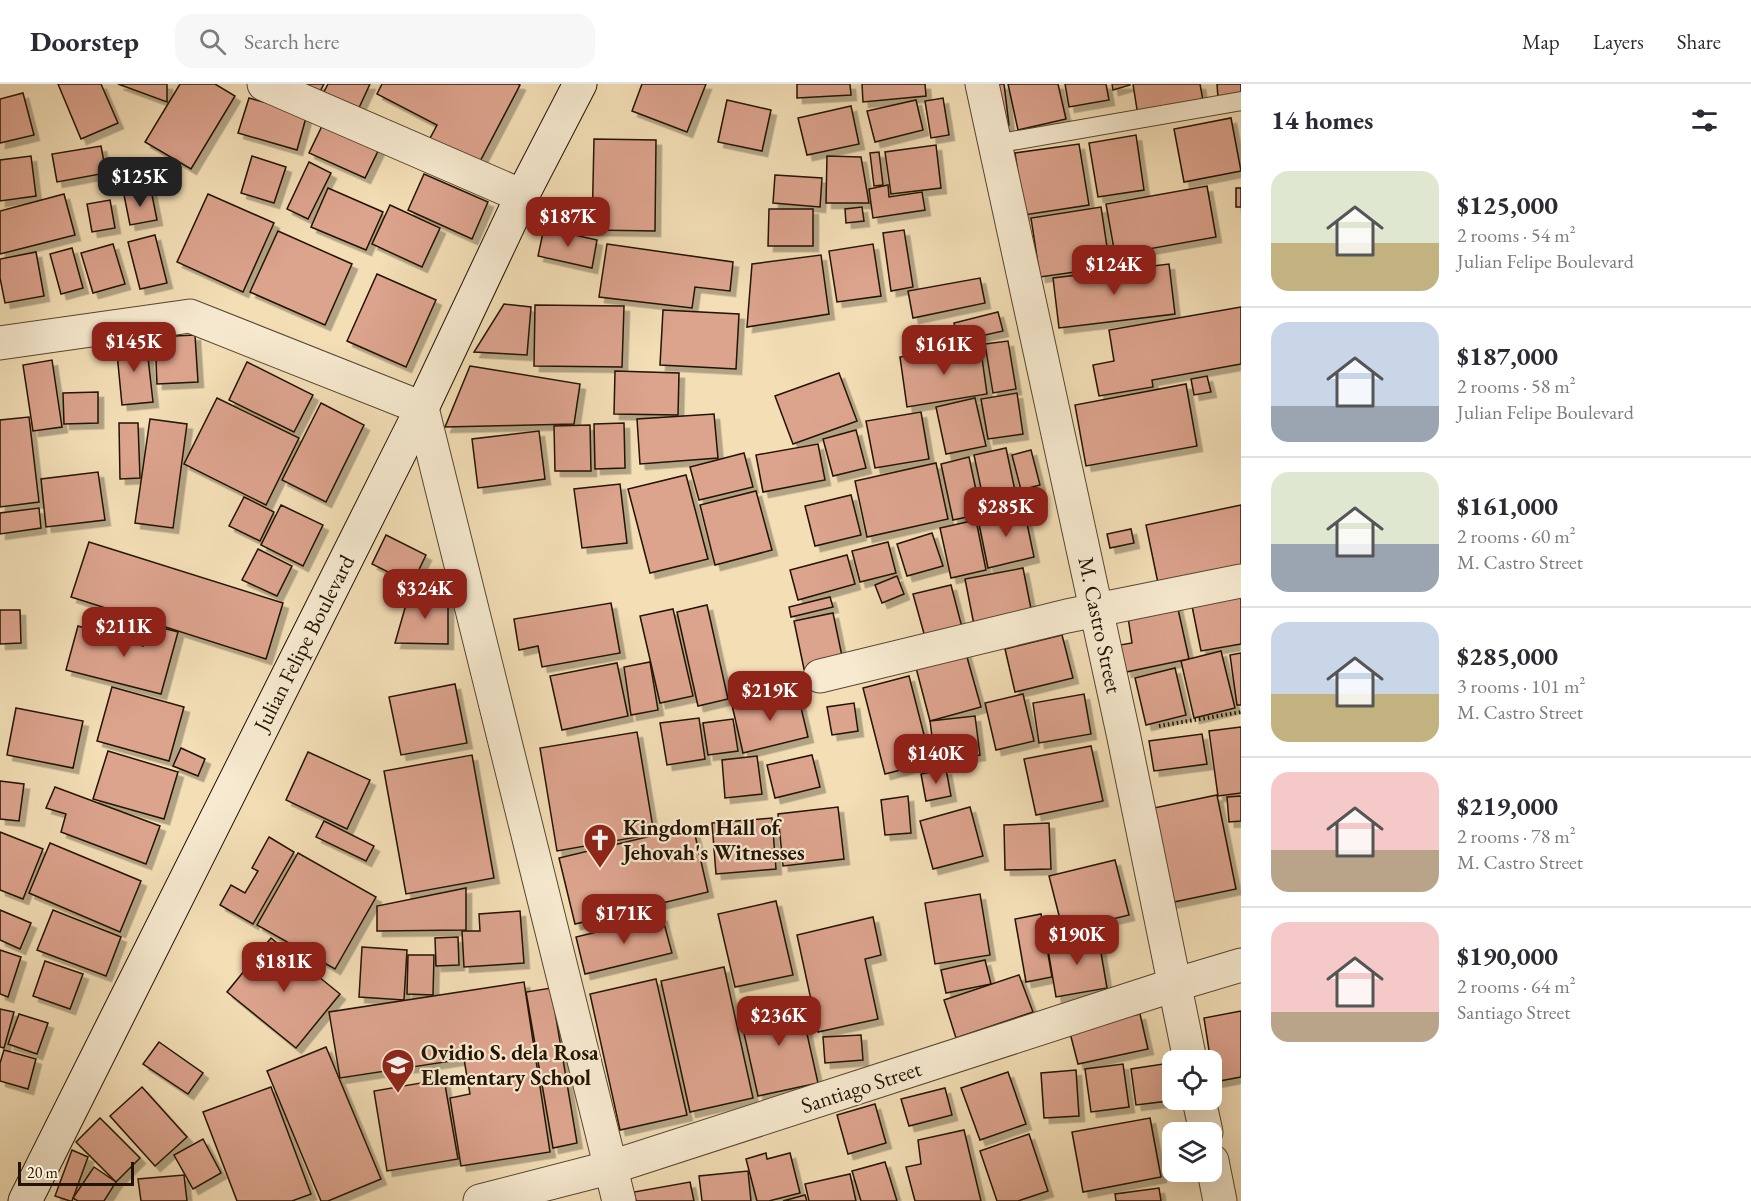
<!DOCTYPE html>
<meta charset="utf-8">
<style>
:root{--surface:#fff;--page:#f7f7f7;--text:#2b2b33;--muted:#7c7c81;--line:#e1e1e2;--accent:#8f2418}
body{margin:0;font-family:"EB Garamond",serif;background:var(--page);color:var(--text);height:100vh;display:flex;flex-direction:column;font-size:22px;white-space:nowrap}
*{box-sizing:border-box;margin:0}
p{font-size:20px;color:var(--muted)}
.icon{flex:none;width:33px;height:33px;fill:none;stroke:currentColor;stroke-width:2;stroke-linecap:round;stroke-linejoin:round}
.map{position:relative;flex:1;overflow:hidden}
.sheet{display:flex;flex-direction:column;background:var(--surface);width:510px}
.sheet>*{flex:none}
.tools{position:absolute;left:1162px;top:966px;display:grid;gap:12px}
.tools a{display:grid;place-items:center;width:60px;height:60px;border-radius:12px;background:var(--surface);box-shadow:0 6px 24px #0002;font-size:30px}
.scale{position:absolute;left:18px;bottom:15px;width:116px;box-sizing:border-box;padding-left:6px;border:3px solid #231304;border-top:0;font-size:16px;line-height:21px;white-space:nowrap;color:#231304;-webkit-text-stroke:4px #f7ead0;paint-order:stroke}
.price{position:absolute;translate:-50% -51px;padding:0 14px;border-radius:12px;background:var(--accent);color:#fff;font-size:20px;line-height:39px;filter:drop-shadow(0 2px 3px #0008)}
.price::after{content:'';position:absolute;left:50%;top:36px;width:18px;height:14px;margin-left:-9px;background:inherit;clip-path:polygon(0 0,100% 0,50% 100%)}
.price.on{background:#222;color:#fff}
ul{padding:0;list-style:none}
li{display:flex;align-items:center;gap:18px;height:150px;padding:0 30px}
li+li{border-top:2px solid var(--line)}
li span{display:grid;place-items:center;flex:none;width:168px;height:120px;border-radius:18px;color:#555}
li>.icon{margin-inline-start:auto}
span .icon{width:72px;height:72px;fill:#fffc;stroke-width:1}
li b{font-size:26px}
h2{display:flex;justify-content:space-between;align-items:center;height:72px;padding:0 30px;font-size:26px}
header{display:flex;align-items:center;gap:36px;box-sizing:border-box;height:84px;padding:0 30px;background:var(--surface);border-bottom:2px solid var(--line)}
header strong{font-size:28px}
nav{display:flex;gap:33px;margin-inline-start:auto;font-size:21px}
.search{width:420px;height:54px;background:var(--page);display:flex;align-items:center;gap:15px;box-sizing:border-box;padding:0 21px;border-radius:18px;color:var(--muted);font-size:22px}
main{display:flex;flex:1;min-height:0}
.map>svg:first-child{display:block}
.building{fill:#dca38d;stroke:#231304;stroke-width:1.5;filter:url(#shadow)}
.lines{fill:none;stroke-linecap:round;stroke-linejoin:round}
.service-casing{stroke:#574630;stroke-width:20}
.minor-casing{stroke:#574630;stroke-width:35}
.secondary-casing{stroke:#231304;stroke-width:35}
.path{stroke:#231304;stroke-width:4;stroke-dasharray:1.5 3;stroke-linecap:butt}
.service{stroke:#f7ead0;stroke-width:18}
.minor{stroke:#f7ead0;stroke-width:33}
.secondary{stroke:#f7ead0;stroke-width:33}
.labels{text-anchor:middle;dominant-baseline:central;stroke-width:4.5;stroke-linejoin:round;paint-order:stroke}
.street-label{font-size:22px;fill:#231304;stroke:#f7ead0}
.poi-label{font-size:22px;font-weight:bold;fill:#231304;stroke:#f7ead0;text-anchor:start}
</style>
<header>
<strong>Doorstep</strong>
<div class="search"><svg class="icon" aria-label="search" viewBox="0 0 24 24"><circle cx="10" cy="10" r="6"/><path d="M15 15l6 6"/></svg>Search here</div>
<nav><a>Map</a><a>Layers</a><a>Share</a></nav>
</header>
<main>
<div class="map">
<svg width="1241" height="1117" viewBox="0 0 1241 1117">
<defs>
<filter id="shadow"><feDropShadow dx="5.5" dy="5.5" stdDeviation="0" flood-color="#0004"/></filter>
</defs>
<rect width="100%" height="100%" fill="#f3deb6"/>
<filter id="stains"><feTurbulence type="fractalNoise" baseFrequency=".00333" numOctaves="4"/><feColorMatrix values="0 0 0 0 .2 0 0 0 0 .09 0 0 0 0 .02 0 0 0 .5 -.17"/></filter>
<radialGradient id="worn" r=".72"><stop offset=".6" stop-color="#630" stop-opacity="0"/><stop offset="1" stop-color="#630" stop-opacity=".3"/></radialGradient>
<g class="building">
<polygon points="58,0 101,0 118,39 81,55"/>
<polygon points="118,0 167,0 167,18"/>
<polygon points="180,0 215,0 235,12 191,85 145,58"/>
<polygon points="300,0 324,0 319,9"/>
<polygon points="328,0 370,0 357,28 322,12"/>
<polygon points="382,0 518,0 520,1 476,85 427,60 437,41 377,10"/>
<polygon points="642,0 706,0 687,48 632,27"/>
<polygon points="797,0 850,0 851,11 797,14"/>
<polygon points="862,0 925,0 926,12 863,18"/>
<polygon points="993,0 1004,0 1009,41 999,43"/>
<polygon points="1008,0 1058,0 1066,35 1018,46"/>
<polygon points="1065,0 1106,0 1109,16 1069,23"/>
<polygon points="1112,0 1130,0 1130,1 1113,6"/>
<polygon points="1133,0 1200,0 1204,22 1138,32"/>
<polygon points="1217,0 1241,0 1241,12 1218,14"/>
<polygon points="23,9 34,51 0,59 0,15"/>
<polygon points="249,14 307,30 297,66 238,49"/>
<polygon points="943,14 949,51 931,54 925,17"/>
<polygon points="727,16 771,26 762,67 718,58"/>
<polygon points="916,16 923,46 875,58 867,27"/>
<polygon points="851,22 859,60 807,71 798,34"/>
<polygon points="1231,34 1241,87 1184,98 1174,45"/>
<polygon points="323,40 379,65 365,94 309,69"/>
<polygon points="1136,51 1144,106 1098,113 1089,59"/>
<polygon points="594,55 656,56 655,147 592,146"/>
<polygon points="1079,60 1089,121 1024,131 1015,69"/>
<polygon points="936,61 941,104 891,110 885,68"/>
<polygon points="101,62 106,89 57,98 52,70"/>
<polygon points="879,68 883,101 874,102 870,69"/>
<polygon points="31,72 36,112 0,117 0,76"/>
<polygon points="252,72 286,83 274,119 241,109"/>
<polygon points="827,72 861,73 869,119 826,119"/>
<polygon points="309,78 331,89 308,135 287,125"/>
<polygon points="424,90 488,118 472,155 408,126"/>
<polygon points="775,91 822,94 820,123 773,119"/>
<polygon points="888,101 889,113 922,108 925,126 873,134 869,105"/>
<polygon points="1207,102 1216,153 1115,171 1106,120"/>
<polygon points="328,104 383,128 366,166 311,143"/>
<rect x="1236" y="104" width="5" height="19"/>
<polygon points="151,106 157,136 130,141 124,111"/>
<polygon points="64,110 75,151 0,170 0,127"/>
<polygon points="208,110 274,139 243,208 177,178"/>
<polygon points="110,116 115,144 92,148 87,120"/>
<polygon points="390,121 440,144 422,183 372,160"/>
<polygon points="862,123 864,137 846,139 845,125"/>
<polygon points="1101,123 1110,183 1040,193 1031,134"/>
<polygon points="769,125 813,125 813,162 768,162"/>
<polygon points="544,144 597,156 592,184 538,172"/>
<polygon points="904,146 913,203 891,207 883,149"/>
<polygon points="278,147 352,180 325,241 250,208"/>
<polygon points="155,151 167,199 140,205 128,158"/>
<polygon points="113,160 125,200 93,209 81,169"/>
<polygon points="607,160 733,178 730,207 695,203 692,224 599,213"/>
<polygon points="873,160 881,212 837,218 829,167"/>
<polygon points="72,164 83,204 61,210 50,170"/>
<polygon points="36,168 44,212 5,219 0,194 0,175"/>
<polygon points="821,171 829,230 747,243 752,180"/>
<polygon points="1169,180 1175,230 1059,244 1053,194"/>
<polygon points="377,190 436,216 406,283 347,257"/>
<polygon points="980,194 985,219 913,234 908,207"/>
<polygon points="504,220 531,223 527,271 474,268"/>
<polygon points="535,221 624,222 622,283 534,282"/>
<polygon points="1241,223 1241,280 1152,296 1153,303 1099,312 1093,281 1114,277 1109,246"/>
<polygon points="663,226 739,230 736,285 660,281"/>
<polygon points="998,228 1003,247 958,257 954,239"/>
<polygon points="195,251 198,298 157,300 155,253"/>
<polygon points="146,256 153,318 122,321 116,259"/>
<polygon points="1008,257 1016,305 993,309 985,260"/>
<polygon points="980,260 987,310 907,323 900,273"/>
<polygon points="52,276 62,343 33,347 23,281"/>
<polygon points="247,278 313,311 294,348 229,316"/>
<polygon points="470,282 580,300 574,340 445,343"/>
<polygon points="615,287 679,289 678,331 614,330"/>
<polygon points="839,289 857,337 793,360 775,312"/>
<polygon points="1207,292 1211,308 1194,311 1191,295"/>
<polygon points="1186,300 1197,362 1086,382 1075,321"/>
<polygon points="98,308 98,339 64,340 63,309"/>
<polygon points="1017,309 1023,350 988,355 981,315"/>
<polygon points="217,314 299,354 266,421 184,380"/>
<polygon points="975,314 986,362 946,370 936,323"/>
<polygon points="321,319 364,341 326,418 282,396"/>
<polygon points="921,328 929,375 875,384 866,337"/>
<polygon points="714,330 718,374 640,380 637,335"/>
<polygon points="29,333 39,418 0,423 0,336"/>
<polygon points="150,335 187,340 173,444 135,439"/>
<polygon points="119,339 138,339 140,394 120,395"/>
<polygon points="624,339 625,384 595,385 594,340"/>
<polygon points="590,341 591,387 555,387 554,342"/>
<polygon points="856,346 866,384 833,392 823,355"/>
<polygon points="539,347 545,395 478,404 472,355"/>
<polygon points="818,360 825,396 763,408 756,371"/>
<polygon points="1006,364 1018,421 986,428 974,371"/>
<polygon points="1031,366 1040,401 1021,406 1012,371"/>
<polygon points="744,369 753,403 699,416 690,383"/>
<polygon points="969,373 981,430 953,436 941,380"/>
<polygon points="936,379 948,435 867,453 855,397"/>
<polygon points="98,388 105,436 46,443 41,395"/>
<polygon points="686,391 708,475 650,489 628,405"/>
<polygon points="620,400 627,459 582,464 574,405"/>
<polygon points="756,407 772,466 715,481 700,421"/>
<polygon points="851,411 861,451 815,462 805,422"/>
<polygon points="244,413 274,428 260,457 229,442"/>
<polygon points="281,421 323,441 303,482 261,461"/>
<polygon points="1241,421 1241,482 1158,499 1146,441"/>
<polygon points="39,424 41,444 0,450 0,429"/>
<polygon points="1024,425 1034,473 988,484 978,435"/>
<polygon points="976,436 986,486 951,494 940,444"/>
<polygon points="1131,445 1134,459 1110,464 1107,450"/>
<polygon points="932,449 943,482 907,492 897,460"/>
<polygon points="386,451 426,471 412,500 372,480"/>
<polygon points="89,458 283,519 266,575 71,513"/>
<polygon points="888,458 896,489 860,498 852,467"/>
<polygon points="258,465 292,482 277,512 242,496"/>
<polygon points="847,471 855,500 798,516 790,486"/>
<polygon points="1023,484 1033,535 975,546 965,495"/>
<polygon points="897,492 904,510 882,519 875,501"/>
<polygon points="951,501 965,555 928,564 913,510"/>
<polygon points="1241,507 1241,560 1201,567 1191,517"/>
<polygon points="409,510 448,510 448,560 395,559"/>
<polygon points="830,513 833,523 791,533 789,523"/>
<polygon points="1176,516 1189,575 1126,588 1120,561 1132,559 1127,527"/>
<polygon points="611,519 620,569 542,583 538,562 519,566 514,535"/>
<polygon points="707,521 728,615 698,622 677,528"/>
<polygon points="673,525 693,612 660,619 640,532"/>
<polygon points="0,526 20,526 21,559 0,560"/>
<polygon points="833,529 843,577 804,585 794,537"/>
<polygon points="147,540 178,548 161,610 66,586 78,542 143,562"/>
<polygon points="1062,551 1073,594 1015,608 1005,565"/>
<polygon points="965,566 981,623 930,637 915,580"/>
<polygon points="1221,567 1235,624 1194,634 1181,577"/>
<polygon points="1241,569 1241,621 1237,621 1230,571"/>
<polygon points="650,578 658,626 631,631 624,583"/>
<polygon points="617,579 628,632 562,646 550,592"/>
<polygon points="1175,584 1186,631 1146,641 1135,594"/>
<polygon points="909,592 931,678 885,690 863,604"/>
<polygon points="455,600 467,659 401,671 389,613"/>
<polygon points="112,603 184,623 169,677 97,657"/>
<polygon points="797,607 808,653 743,669 732,621"/>
<polygon points="1023,610 1034,657 996,666 985,619"/>
<polygon points="1084,610 1091,650 1039,659 1033,619"/>
<polygon points="854,619 858,647 832,651 827,623"/>
<polygon points="16,624 83,637 73,684 7,671"/>
<polygon points="975,632 980,671 935,676 930,637"/>
<polygon points="699,634 705,675 667,681 660,639"/>
<polygon points="733,635 738,667 708,671 703,639"/>
<polygon points="1241,643 1241,709 1218,712 1209,647"/>
<polygon points="637,648 654,750 557,767 540,664"/>
<polygon points="1202,650 1207,680 1154,687 1149,657"/>
<polygon points="1091,662 1103,717 1036,731 1024,675"/>
<polygon points="181,664 205,675 198,692 173,682"/>
<polygon points="108,667 178,688 164,735 93,715"/>
<polygon points="308,668 370,696 347,745 286,716"/>
<polygon points="472,671 494,794 406,810 384,687"/>
<polygon points="812,671 820,703 775,714 767,681"/>
<polygon points="757,672 762,710 725,714 722,676"/>
<polygon points="946,685 951,712 926,717 921,690"/>
<polygon points="0,697 24,700 19,737 0,735"/>
<polygon points="55,703 160,742 146,780 61,748 66,730 46,724"/>
<polygon points="1217,711 1236,805 1169,819 1149,725"/>
<polygon points="908,712 911,749 885,751 881,716"/>
<polygon points="1241,712 1241,737 1229,738 1227,713"/>
<polygon points="838,723 844,775 783,782 778,730"/>
<polygon points="970,723 983,772 933,785 920,737"/>
<polygon points="772,734 776,785 716,790 712,739"/>
<polygon points="324,737 374,762 366,777 316,753"/>
<polygon points="1049,739 1051,785 1005,786 1004,741"/>
<polygon points="693,742 708,808 575,840 559,774"/>
<polygon points="0,748 43,765 23,815 0,806"/>
<polygon points="269,753 294,768 253,840 220,821 231,801 245,809 258,787 252,784"/>
<polygon points="50,759 141,797 120,848 29,809"/>
<polygon points="298,769 376,813 335,885 257,841"/>
<polygon points="1115,776 1129,831 1063,847 1049,792"/>
<polygon points="466,804 466,846 377,847 377,822"/>
<polygon points="980,810 990,871 935,880 925,819"/>
<polygon points="776,817 793,891 735,903 718,830"/>
<polygon points="0,826 31,839 20,865 0,856"/>
<polygon points="53,826 121,853 106,892 37,866"/>
<polygon points="520,827 524,879 464,883 462,847 480,847 479,830"/>
<polygon points="1041,830 1052,893 1026,898 1015,835"/>
<polygon points="662,832 672,869 585,890 576,853"/>
<polygon points="873,833 881,871 865,875 878,935 818,948 797,851"/>
<polygon points="1098,851 1107,904 1056,913 1047,860"/>
<polygon points="458,853 459,881 436,882 435,854"/>
<polygon points="271,854 340,910 296,964 227,908"/>
<polygon points="362,863 407,866 404,916 359,913"/>
<polygon points="0,866 21,873 8,913 0,910"/>
<polygon points="408,871 434,871 433,911 407,910"/>
<polygon points="985,876 991,900 946,909 941,886"/>
<polygon points="45,877 83,890 70,925 33,912"/>
<polygon points="724,883 753,1014 690,1028 661,897"/>
<polygon points="1019,891 1033,928 956,954 944,916"/>
<polygon points="656,895 687,1031 620,1046 590,910"/>
<polygon points="524,898 550,1068 461,1082 450,1014 470,1010 464,975 340,994 329,928"/>
<polygon points="551,904 577,1059 553,1064 526,908"/>
<polygon points="799,914 818,999 758,1012 739,927"/>
<polygon points="0,925 14,928 4,964 0,963"/>
<polygon points="1241,927 1241,993 1214,998 1204,934"/>
<polygon points="19,930 48,939 37,970 8,960"/>
<polygon points="1140,930 1148,965 1078,980 1069,945"/>
<polygon points="861,951 863,976 825,979 823,953"/>
<polygon points="159,958 203,989 188,1010 143,980"/>
<polygon points="326,963 381,1095 328,1117 321,1117 267,987"/>
<polygon points="4,966 36,975 28,1005 0,997 0,979"/>
<polygon points="1123,980 1129,1023 1091,1028 1085,985"/>
<polygon points="1163,980 1168,1017 1136,1021 1131,985"/>
<polygon points="1076,986 1079,1032 1044,1034 1041,989"/>
<polygon points="1008,988 1026,1040 980,1056 961,1004"/>
<polygon points="444,995 458,1075 387,1087 374,1007"/>
<polygon points="142,1003 187,1053 155,1082 110,1032"/>
<polygon points="271,1003 311,1110 292,1117 237,1117 203,1028"/>
<polygon points="945,1004 952,1031 909,1042 901,1015"/>
<polygon points="875,1020 886,1059 848,1070 837,1031"/>
<polygon points="100,1034 140,1074 116,1098 76,1058"/>
<polygon points="1150,1034 1161,1093 1083,1108 1072,1048"/>
<polygon points="964,1046 981,1117 915,1117 906,1083 921,1080 918,1056"/>
<polygon points="1029,1050 1048,1107 1018,1117 997,1117 980,1067"/>
<polygon points="203,1055 221,1089 193,1105 174,1071"/>
<polygon points="72,1066 88,1073 72,1117 70,1117 55,1112"/>
<polygon points="766,1069 767,1075 790,1069 800,1109 769,1117 757,1117 746,1075"/>
<polygon points="885,1078 897,1117 861,1117 852,1087"/>
<polygon points="94,1083 116,1098 104,1117 78,1117 73,1114"/>
<polygon points="748,1087 751,1117 702,1117 699,1092"/>
<polygon points="850,1090 856,1117 809,1117 805,1100"/>
<polygon points="184,1091 187,1117 141,1117 138,1095"/>
<polygon points="690,1098 694,1117 636,1117 634,1108"/>
<polygon points="1159,1104 1161,1117 1116,1117 1115,1110"/>
<polygon points="805,1111 807,1117 783,1117"/>
</g>
<g class="lines">
<g class="service-casing">
<polyline id="service" points="995,60 1241,17"/>
</g>
<g class="minor-casing">
<g id="minor">
<polyline points="264,0 522,112"/>
<polyline points="982,0 1123,649 1190,976"/>
<polyline points="0,259 190,232 422,324 619,1117"/>
<polyline points="820,592 1067,532 1241,497"/>
<polyline points="1199,1016 1206,1048"/>
<polyline points="1212,1077 1220,1117"/>
<polyline points="480,1117 612,1083 1174,901 1241,881"/>
</g>
</g>
<g class="secondary-casing">
<polyline id="secondary" points="25,1117 422,324 522,112 580,0"/>
</g>
<polyline class="path" points="1159,642 1241,628"/>
<use href="#service" class="service"/>
<use href="#minor" class="minor"/>
<use href="#secondary" class="secondary"/>
</g>
<defs>
<g id="church-pin" transform="scale(1.725)"><path d="M0 17L-7.5 6A9.5 9.5 0 1 1 7.5 6Z" fill="#8f2418" stroke="#f7ead0"/><path d="M-1.2-6h2.4v3.5h3.3v2.4h-3.3V6h-2.4V-.1h-3.3v-2.4h3.3Z" fill="#fff"/></g>
<g id="school-pin" transform="scale(1.725)"><path d="M0 17L-7.5 6A9.5 9.5 0 1 1 7.5 6Z" fill="#8f2418" stroke="#f7ead0"/><path d="M0-5L7-2L0 1L-7-2ZM-4 1L0 2.5L4 1V4Q0 6-4 4Z" fill="#fff"/></g>
</defs>
<g fill-rule="evenodd">
<use href="#church-pin" x="600" y="756"/>
<use href="#school-pin" x="398" y="981"/>
</g>
<g class="labels">
<g class="street-label">
<text transform="translate(1100 541) rotate(78)">M. Castro Street</text>
<text transform="translate(304 559) rotate(-63)">Julian Felipe Boulevard</text>
<text transform="translate(861 1003) rotate(-18)">Santiago Street</text>
</g>
<g class="poi-label">
<text x="623" y="743">Kingdom Hall of<tspan x="623" dy="25">Jehovah's Witnesses</tspan></text>
<text x="421" y="968">Ovidio S. dela Rosa<tspan x="421" dy="25">Elementary School</tspan></text>
</g>
</g>
<rect width="100%" height="100%" filter="url(#stains)"/>
<rect width="100%" height="100%" fill="url(#worn)"/>
</svg>
<div class="tools">
<a><svg class="icon" aria-label="locate" viewBox="0 0 24 24"><circle cx="12" cy="12" r="6"/><path d="M12 2v4M12 18v4M2 12h4M18 12h4"/></svg></a>
<a><svg class="icon" aria-label="layers" viewBox="0 0 24 24"><path d="M12 4l9 5-9 5-9-5zM3 14l9 5 9-5"/></svg></a>
</div>
<div class="scale">20 m</div>
<b class="price on" style="left:140px;top:124px">$125K</b>
<b class="price" style="left:568px;top:164px">$187K</b>
<b class="price" style="left:1114px;top:212px">$124K</b>
<b class="price" style="left:134px;top:289px">$145K</b>
<b class="price" style="left:944px;top:292px">$161K</b>
<b class="price" style="left:1006px;top:454px">$285K</b>
<b class="price" style="left:425px;top:536px">$324K</b>
<b class="price" style="left:124px;top:574px">$211K</b>
<b class="price" style="left:770px;top:638px">$219K</b>
<b class="price" style="left:936px;top:701px">$140K</b>
<b class="price" style="left:624px;top:861px">$171K</b>
<b class="price" style="left:1077px;top:882px">$190K</b>
<b class="price" style="left:284px;top:909px">$181K</b>
<b class="price" style="left:779px;top:963px">$236K</b>
</div>
<section class="sheet">
<h2>14 homes<svg class="icon" aria-label="filters" viewBox="0 0 24 24"><path d="M4 7h16M4 17h16"/><circle cx="9" cy="7" r="2"/><circle cx="15" cy="17" r="2"/></svg></h2>
<ul>
<li><span style="background:linear-gradient(#dfe7d0 60%,#c2b280 0)"><svg class="icon" aria-label="home" viewBox="0 0 24 24"><path d="M3 11l9-7 9 7M6 9v11h12V9"/></svg></span><div><b>$125,000</b><p>2 rooms · 54 m²</p><p>Julian Felipe Boulevard</p></div></li>
<li><span style="background:linear-gradient(#c9d6e8 70%,#9aa5b1 0)"><svg class="icon" aria-label="home" viewBox="0 0 24 24"><path d="M3 11l9-7 9 7M6 9v11h12V9"/></svg></span><div><b>$187,000</b><p>2 rooms · 58 m²</p><p>Julian Felipe Boulevard</p></div></li>
<li><span style="background:linear-gradient(#dfe7d0 60%,#9aa5b1 0)"><svg class="icon" aria-label="home" viewBox="0 0 24 24"><path d="M3 11l9-7 9 7M6 9v11h12V9"/></svg></span><div><b>$161,000</b><p>2 rooms · 60 m²</p><p>M. Castro Street</p></div></li>
<li><span style="background:linear-gradient(#c9d6e8 60%,#c2b280 0)"><svg class="icon" aria-label="home" viewBox="0 0 24 24"><path d="M3 11l9-7 9 7M6 9v11h12V9"/></svg></span><div><b>$285,000</b><p>3 rooms · 101 m²</p><p>M. Castro Street</p></div></li>
<li><span style="background:linear-gradient(#f6c9c9 65%,#b9a48a 0)"><svg class="icon" aria-label="home" viewBox="0 0 24 24"><path d="M3 11l9-7 9 7M6 9v11h12V9"/></svg></span><div><b>$219,000</b><p>2 rooms · 78 m²</p><p>M. Castro Street</p></div></li>
<li><span style="background:linear-gradient(#f6c9c9 75%,#b9a48a 0)"><svg class="icon" aria-label="home" viewBox="0 0 24 24"><path d="M3 11l9-7 9 7M6 9v11h12V9"/></svg></span><div><b>$190,000</b><p>2 rooms · 64 m²</p><p>Santiago Street</p></div></li>
</ul>
</section>
</main>
